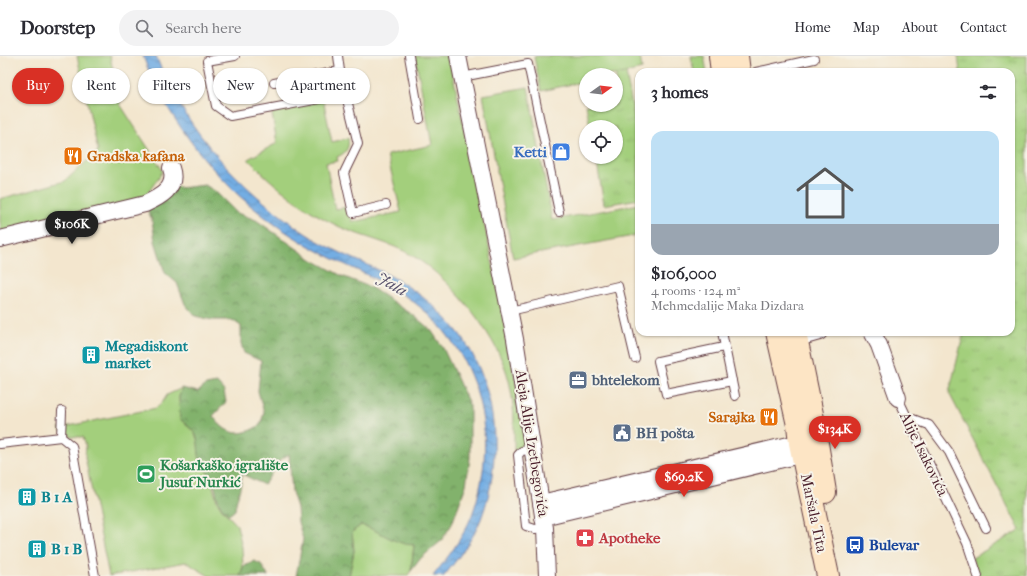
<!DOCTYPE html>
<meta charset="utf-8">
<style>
:root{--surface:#fff;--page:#f2f2f3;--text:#2b2b33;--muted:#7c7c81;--line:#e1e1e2;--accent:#d93025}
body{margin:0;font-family:"IM FELL French Canon",serif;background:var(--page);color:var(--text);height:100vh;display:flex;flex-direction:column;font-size:15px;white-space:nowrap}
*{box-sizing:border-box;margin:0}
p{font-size:13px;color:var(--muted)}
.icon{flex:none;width:22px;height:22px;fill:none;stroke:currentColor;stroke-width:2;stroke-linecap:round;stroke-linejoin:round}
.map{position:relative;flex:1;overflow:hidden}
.drawer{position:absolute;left:635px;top:12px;width:380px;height:268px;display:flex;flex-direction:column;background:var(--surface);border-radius:12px;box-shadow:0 1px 3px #0004}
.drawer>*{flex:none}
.guide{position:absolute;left:12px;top:12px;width:380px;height:36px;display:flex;gap:8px}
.needle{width:26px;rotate:75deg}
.buttons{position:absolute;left:579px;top:12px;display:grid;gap:8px}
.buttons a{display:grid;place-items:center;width:44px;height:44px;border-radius:50%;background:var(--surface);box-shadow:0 1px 3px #0004;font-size:20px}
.price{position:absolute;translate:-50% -34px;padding:0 9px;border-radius:14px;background:var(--accent);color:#fff;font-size:13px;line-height:26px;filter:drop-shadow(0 1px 2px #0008)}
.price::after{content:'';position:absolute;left:50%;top:24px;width:12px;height:9px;margin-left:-6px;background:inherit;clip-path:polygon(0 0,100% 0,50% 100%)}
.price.on{background:#222;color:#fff}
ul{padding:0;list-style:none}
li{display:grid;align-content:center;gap:8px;height:212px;padding:0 16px}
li+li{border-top:1px solid var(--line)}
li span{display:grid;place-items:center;height:124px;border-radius:12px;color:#555}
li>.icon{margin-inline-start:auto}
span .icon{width:72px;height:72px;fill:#fffc;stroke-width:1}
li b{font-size:17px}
h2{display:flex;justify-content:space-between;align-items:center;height:48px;padding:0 16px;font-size:17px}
.chip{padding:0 14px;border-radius:18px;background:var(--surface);box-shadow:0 1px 3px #0004;font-size:14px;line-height:36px}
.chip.on{background:var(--accent);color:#fff}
header{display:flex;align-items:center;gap:24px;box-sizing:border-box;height:56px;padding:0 20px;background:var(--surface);border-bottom:1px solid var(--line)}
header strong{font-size:19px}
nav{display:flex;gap:22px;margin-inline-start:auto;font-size:14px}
.search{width:280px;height:36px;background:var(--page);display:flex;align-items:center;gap:10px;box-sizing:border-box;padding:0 14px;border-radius:22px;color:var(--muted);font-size:15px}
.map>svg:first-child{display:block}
.grass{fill:#a3cf7c;stroke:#767754}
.forest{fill:url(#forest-crowns);stroke:#66684c}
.park{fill:url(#park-tufts);stroke:#767754}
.water{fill:url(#water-waves);stroke:#5e6687}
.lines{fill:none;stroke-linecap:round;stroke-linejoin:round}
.service-casing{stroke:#633d43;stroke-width:10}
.minor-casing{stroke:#633d43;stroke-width:18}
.secondary-casing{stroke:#633d43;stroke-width:24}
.service{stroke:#fff;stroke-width:8}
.minor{stroke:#fff;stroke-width:16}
.secondary{stroke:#fde5c5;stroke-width:22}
.labels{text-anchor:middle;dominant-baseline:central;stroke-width:4;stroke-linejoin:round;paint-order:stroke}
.shop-label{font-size:15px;font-weight:bold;fill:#366cbe;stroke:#f7f3e8;text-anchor:end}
.food-label{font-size:15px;font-weight:bold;fill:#c56008;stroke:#f7f3e8;text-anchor:start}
.culture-label{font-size:15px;font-weight:bold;fill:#0d838f;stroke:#f7f3e8;text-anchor:start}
.service-label{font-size:15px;font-weight:bold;fill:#4e5e75;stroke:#f7f3e8;text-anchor:start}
.street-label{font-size:15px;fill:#4a1f2b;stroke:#f7f3e8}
.leisure-label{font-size:15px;font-weight:bold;fill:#27864d;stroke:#f7f3e8;text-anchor:start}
.health-label{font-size:15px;font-weight:bold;fill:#be3a42;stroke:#f7f3e8;text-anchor:start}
.transit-label{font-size:15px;font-weight:bold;fill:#164399;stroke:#f7f3e8;text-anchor:start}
.water-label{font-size:16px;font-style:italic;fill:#58516b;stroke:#f7f3e8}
</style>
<header>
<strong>Doorstep</strong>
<div class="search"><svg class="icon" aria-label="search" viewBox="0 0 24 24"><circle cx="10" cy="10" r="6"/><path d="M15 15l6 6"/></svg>Search here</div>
<nav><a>Home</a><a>Map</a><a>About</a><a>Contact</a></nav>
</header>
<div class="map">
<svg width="1027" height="520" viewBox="0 0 1027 520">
<defs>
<pattern id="forest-crowns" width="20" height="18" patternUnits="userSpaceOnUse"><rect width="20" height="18" fill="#82b26c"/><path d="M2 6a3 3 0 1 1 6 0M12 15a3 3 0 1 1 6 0" fill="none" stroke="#6c9059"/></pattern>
<pattern id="park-tufts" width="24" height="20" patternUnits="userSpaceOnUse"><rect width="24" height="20" fill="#a3cf7c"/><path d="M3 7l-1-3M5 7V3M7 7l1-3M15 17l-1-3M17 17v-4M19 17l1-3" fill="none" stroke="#8eb16b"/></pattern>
<pattern id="water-waves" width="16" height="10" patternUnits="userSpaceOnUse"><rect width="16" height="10" fill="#73ade3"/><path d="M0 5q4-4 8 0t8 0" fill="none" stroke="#608cb8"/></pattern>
</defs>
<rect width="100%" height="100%" fill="#f7f3e8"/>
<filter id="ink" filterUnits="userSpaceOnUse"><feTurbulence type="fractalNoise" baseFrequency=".025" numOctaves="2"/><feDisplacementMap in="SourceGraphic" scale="8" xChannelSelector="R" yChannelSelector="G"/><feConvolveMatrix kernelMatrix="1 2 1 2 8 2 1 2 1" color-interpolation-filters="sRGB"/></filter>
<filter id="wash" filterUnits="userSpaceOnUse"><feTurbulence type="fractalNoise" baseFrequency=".012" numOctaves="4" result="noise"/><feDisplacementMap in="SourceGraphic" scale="16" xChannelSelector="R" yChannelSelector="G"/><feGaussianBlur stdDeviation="0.9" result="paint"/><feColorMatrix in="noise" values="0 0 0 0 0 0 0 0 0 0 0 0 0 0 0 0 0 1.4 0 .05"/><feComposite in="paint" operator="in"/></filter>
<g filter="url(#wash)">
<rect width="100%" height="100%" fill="#f3e6ce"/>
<g class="grass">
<polygon points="77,0 110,0 120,48 163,115 141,147 3,180 0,166 0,143 65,125 98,95"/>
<path d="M 415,0 L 449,0 L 507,276 L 527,392 L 514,394 C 514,365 515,335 503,307 C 487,268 449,222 413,200 C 390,186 364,182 340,171 C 304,154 275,131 248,103 L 277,87 L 271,52 L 323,43 L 332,86 L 348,82 C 350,92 346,97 337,101 L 338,105 L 326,107 L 335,153 L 347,151 L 353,166 L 401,156 L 387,99 L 432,89 Z"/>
<polygon points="538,0 640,0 642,13 616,19 586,19 586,25 541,35 534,1"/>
<polygon points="691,0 704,0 707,16 694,16"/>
<polygon points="528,31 552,164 639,148 639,179 513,202 483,39"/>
<path d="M 182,332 L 179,341 L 180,363 L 194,376 L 198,385 L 199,401 L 210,420 L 217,445 L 222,453 L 237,469 L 242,491 L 243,511 L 240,520 L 209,520 L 186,506 L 109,520 L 85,401 L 86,390 L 83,381 C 73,381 65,381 59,372 L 156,352 L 162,347 L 167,339 Z"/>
<polygon points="361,469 373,472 388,481 414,489 411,515 407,520 349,520 354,495 352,476"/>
</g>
<g class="forest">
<path d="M 172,127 L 180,132 L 205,129 L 215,135 L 237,157 L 256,164 L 313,204 L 342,220 L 372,232 L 413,259 L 431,274 L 443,292 L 470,350 L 470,402 L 466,429 L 452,468 L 441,485 L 421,502 L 411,515 L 414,489 C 395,489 379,474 361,469 L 352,476 L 354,495 L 349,520 L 296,520 L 303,483 L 298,466 L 297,452 L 292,436 L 289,398 L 279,405 L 264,429 L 242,418 C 242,431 236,442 235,454 L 229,459 C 213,446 219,435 211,421 C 207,413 203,415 200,403 C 197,394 200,384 194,376 C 190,371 184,367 180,363 L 179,341 L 182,332 L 198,336 L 206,329 L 217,327 L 224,335 L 226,346 L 213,360 C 226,379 240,382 260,369 L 264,357 L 258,335 L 261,305 L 244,297 L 241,288 L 241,270 L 232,264 L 212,264 L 195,260 L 185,248 L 177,227 L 165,217 L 155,185 L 152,164 L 145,148 Z"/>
<polygon points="254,505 261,508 268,520 240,520 243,511"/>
</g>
<g class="park">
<polygon points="958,0 1027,0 1027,520 978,520 972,502 1020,474 949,337 964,276 1011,276 1011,16 960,16"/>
<polygon points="626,17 639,86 639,143 604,149 596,101 616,101 616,71 590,71 586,49 616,49 616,19"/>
</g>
<path class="water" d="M 143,0 L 156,0 C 181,65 229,121 284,162 C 298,173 315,184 331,192 C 356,205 384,214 407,230 C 429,244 449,263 464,284 C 498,335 503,406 481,463 C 473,484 458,502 444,520 L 433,520 C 448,501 463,482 472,459 C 503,376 476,283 399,236 C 375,221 348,211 322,197 C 299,185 277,171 256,154 C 211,119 162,54 143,0 Z"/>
</g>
<g filter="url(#ink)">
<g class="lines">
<g class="service-casing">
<g id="service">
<polyline points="235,0 207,5 216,50 230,60 346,38"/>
<polyline points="409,0 420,63"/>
<polyline points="340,15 358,88 344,117 353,157 386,149"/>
<polyline points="756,16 814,3"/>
<polyline points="462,21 528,8 559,156"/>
<polyline points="274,27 340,15 338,0"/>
<polyline points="510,255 618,230 635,302"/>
<polyline points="722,276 735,340"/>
<polyline points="724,291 658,305 666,338 732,325"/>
<polyline points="898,342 967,487 978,520"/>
<polyline points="905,360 929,369 949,396 986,472"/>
<polyline points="61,381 62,355"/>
<polyline points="0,388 61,381 72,390 95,520"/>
<polyline points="533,393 522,395 518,399 526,470 535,473 545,472"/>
</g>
</g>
<g class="minor-casing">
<g id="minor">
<polyline points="458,0 515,283 545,472 547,520"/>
<path d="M 0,183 L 145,148 C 160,141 178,132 171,112"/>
<polyline points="872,276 879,289 898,342"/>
<polyline points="787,285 819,276"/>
<polyline points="541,447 810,384"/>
<polyline points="543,461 812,396"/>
</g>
</g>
<g class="secondary-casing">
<g id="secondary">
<polyline points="720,0 722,16"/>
<polyline points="737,0 739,16"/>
<polyline points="777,276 798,369 800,387 828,520"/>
<polyline points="795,276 813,363 825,436"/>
</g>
</g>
<use href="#service" class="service"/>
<use href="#minor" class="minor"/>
<use href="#secondary" class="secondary"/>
</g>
</g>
<defs>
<g id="shop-square" transform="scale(1)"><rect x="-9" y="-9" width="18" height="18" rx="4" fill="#3f7fe0" stroke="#f7f3e8"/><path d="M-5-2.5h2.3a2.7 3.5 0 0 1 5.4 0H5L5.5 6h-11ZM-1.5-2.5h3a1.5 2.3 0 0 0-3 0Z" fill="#fff"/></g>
<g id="restaurant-square" transform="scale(1)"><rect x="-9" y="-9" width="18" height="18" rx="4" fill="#e8710a" stroke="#f7f3e8"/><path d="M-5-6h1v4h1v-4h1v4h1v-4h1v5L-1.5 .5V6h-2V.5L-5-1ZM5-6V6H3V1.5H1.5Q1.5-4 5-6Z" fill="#fff"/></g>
<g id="building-square" transform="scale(1)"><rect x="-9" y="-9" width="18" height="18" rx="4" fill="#0f9aa8" stroke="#f7f3e8"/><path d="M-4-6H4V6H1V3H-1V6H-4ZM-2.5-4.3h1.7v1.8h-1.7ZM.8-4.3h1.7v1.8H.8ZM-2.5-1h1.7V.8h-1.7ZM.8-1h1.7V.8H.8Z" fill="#fff"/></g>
<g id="office-square" transform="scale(1)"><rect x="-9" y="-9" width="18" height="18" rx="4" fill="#5c6f8a" stroke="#f7f3e8"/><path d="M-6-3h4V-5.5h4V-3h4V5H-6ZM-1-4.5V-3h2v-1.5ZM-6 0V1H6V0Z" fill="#fff"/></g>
<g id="civic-square" transform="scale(1)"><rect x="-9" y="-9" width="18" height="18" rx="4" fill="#5c6f8a" stroke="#f7f3e8"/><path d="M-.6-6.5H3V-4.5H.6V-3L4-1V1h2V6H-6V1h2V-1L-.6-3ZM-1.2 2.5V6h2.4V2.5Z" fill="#fff"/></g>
<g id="stadium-square" transform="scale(1)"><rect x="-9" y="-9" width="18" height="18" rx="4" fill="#2e9e5b" stroke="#f7f3e8"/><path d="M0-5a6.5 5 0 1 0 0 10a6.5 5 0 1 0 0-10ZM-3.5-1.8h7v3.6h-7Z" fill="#fff"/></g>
<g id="pharmacy-square" transform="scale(1)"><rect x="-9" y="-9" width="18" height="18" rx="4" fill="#e0444e" stroke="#f7f3e8"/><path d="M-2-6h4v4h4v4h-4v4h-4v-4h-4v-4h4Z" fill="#fff"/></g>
<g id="bus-square" transform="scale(1)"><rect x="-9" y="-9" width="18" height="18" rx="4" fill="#1a4fb4" stroke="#f7f3e8"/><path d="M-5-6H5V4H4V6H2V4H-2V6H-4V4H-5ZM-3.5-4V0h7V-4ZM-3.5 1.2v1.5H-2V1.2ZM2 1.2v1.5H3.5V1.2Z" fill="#fff"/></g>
</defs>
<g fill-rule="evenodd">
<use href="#shop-square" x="561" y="96"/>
<use href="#restaurant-square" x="73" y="100"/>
<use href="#building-square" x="91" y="299"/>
<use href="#office-square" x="578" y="324"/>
<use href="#restaurant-square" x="769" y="361"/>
<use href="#civic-square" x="622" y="377"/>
<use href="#stadium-square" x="146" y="418"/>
<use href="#building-square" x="27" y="441"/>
<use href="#pharmacy-square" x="585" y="482"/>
<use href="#bus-square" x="855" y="489"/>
<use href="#building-square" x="37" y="493"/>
</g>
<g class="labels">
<g class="shop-label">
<text x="547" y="96">Ketti</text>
</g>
<g class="food-label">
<text x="87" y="100">Gradska kafana</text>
<text x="755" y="361" text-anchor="end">Sarajka</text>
</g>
<g class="culture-label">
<text x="105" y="290">Megadiskont<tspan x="105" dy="17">market</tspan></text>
<text x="41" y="441">B 1 A</text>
<text x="51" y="493">B 1 B</text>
</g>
<g class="service-label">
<text x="592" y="324">bhtelekom</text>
<text x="636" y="377">BH pošta</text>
</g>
<g class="street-label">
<text transform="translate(532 387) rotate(81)">Aleja Alije Izetbegovića</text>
<text transform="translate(924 398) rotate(64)">Alije Isakovića</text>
<text transform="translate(814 457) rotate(78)">Maršala Tita</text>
</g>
<g class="leisure-label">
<text x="160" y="409">Košarkaško igralište<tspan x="160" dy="17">Jusuf Nurkić</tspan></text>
</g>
<g class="health-label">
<text x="599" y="482">Apotheke</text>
</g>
<g class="transit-label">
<text x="869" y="489">Bulevar</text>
</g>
<g class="water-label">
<text transform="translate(392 228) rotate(30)">Jala</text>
</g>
</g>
</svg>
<div class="buttons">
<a><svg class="needle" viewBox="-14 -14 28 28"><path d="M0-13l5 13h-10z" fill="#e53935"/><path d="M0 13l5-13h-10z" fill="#7c7c81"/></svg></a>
<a><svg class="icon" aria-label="locate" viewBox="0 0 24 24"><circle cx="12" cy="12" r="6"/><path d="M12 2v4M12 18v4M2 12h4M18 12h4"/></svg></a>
</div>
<b class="price on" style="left:72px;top:189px">$106K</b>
<b class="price" style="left:835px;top:394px">$134K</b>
<b class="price" style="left:684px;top:442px">$69.2K</b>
<div class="guide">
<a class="chip on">Buy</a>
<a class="chip">Rent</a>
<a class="chip">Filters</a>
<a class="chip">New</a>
<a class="chip">Apartment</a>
</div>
<section class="drawer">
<h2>3 homes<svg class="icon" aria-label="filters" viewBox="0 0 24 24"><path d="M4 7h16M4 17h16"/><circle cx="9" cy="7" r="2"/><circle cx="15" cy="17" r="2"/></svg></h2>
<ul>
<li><span style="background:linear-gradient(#bfe0f5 75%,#9aa5b1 0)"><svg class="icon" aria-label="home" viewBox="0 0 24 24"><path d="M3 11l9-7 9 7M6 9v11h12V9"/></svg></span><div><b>$106,000</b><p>4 rooms · 124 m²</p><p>Mehmedalije Maka Dizdara</p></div></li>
</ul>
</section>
</div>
